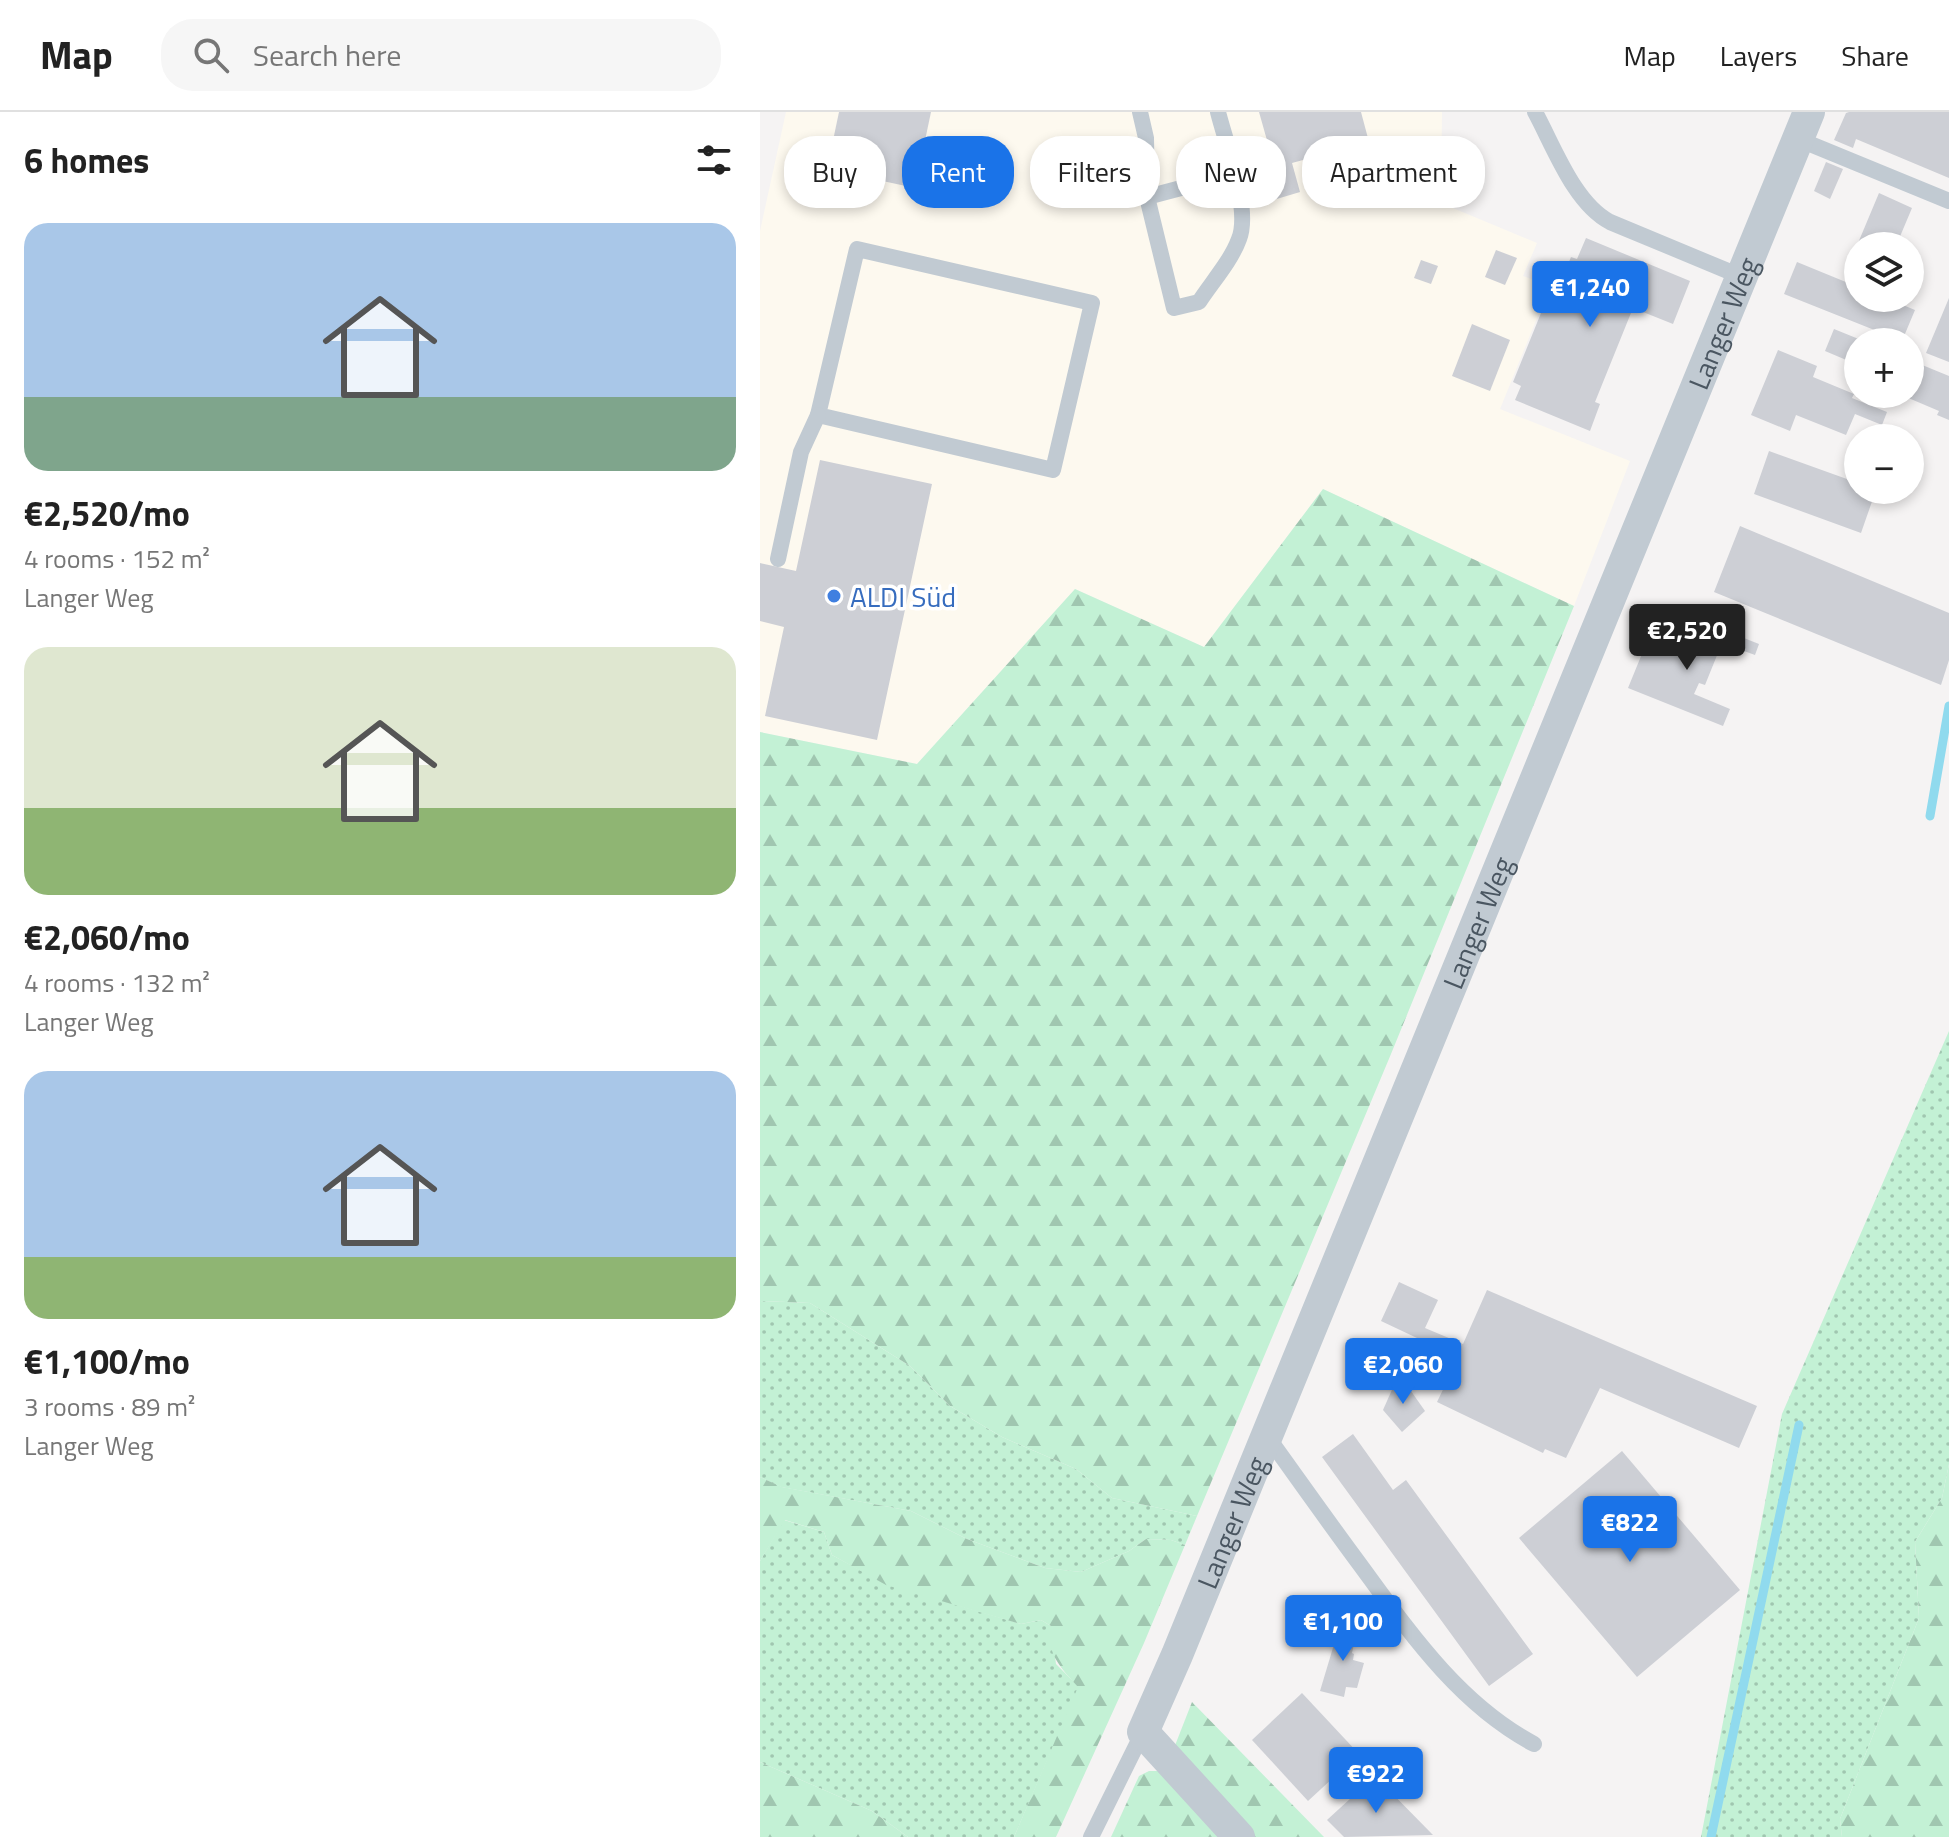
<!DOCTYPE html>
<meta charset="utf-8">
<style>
:root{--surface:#fff;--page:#f6f6f6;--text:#222;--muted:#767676;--line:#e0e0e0;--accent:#1a73e8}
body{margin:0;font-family:"Titillium Web",sans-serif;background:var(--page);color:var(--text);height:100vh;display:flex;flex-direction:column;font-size:30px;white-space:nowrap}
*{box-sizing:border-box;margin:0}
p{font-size:26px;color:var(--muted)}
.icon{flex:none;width:44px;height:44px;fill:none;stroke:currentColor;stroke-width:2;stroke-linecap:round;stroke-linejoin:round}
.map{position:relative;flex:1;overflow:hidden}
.details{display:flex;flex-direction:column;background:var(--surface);width:760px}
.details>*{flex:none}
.banner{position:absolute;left:24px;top:24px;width:760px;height:72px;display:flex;gap:16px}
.tools{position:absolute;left:1084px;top:120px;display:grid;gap:16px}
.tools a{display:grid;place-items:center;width:80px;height:80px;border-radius:50%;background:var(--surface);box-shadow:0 4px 12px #0003;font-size:40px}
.price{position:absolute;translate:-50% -68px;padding:0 18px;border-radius:8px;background:var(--accent);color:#fff;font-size:26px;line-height:52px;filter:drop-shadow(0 2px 4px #0008)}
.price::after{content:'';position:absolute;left:50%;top:48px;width:24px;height:18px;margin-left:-12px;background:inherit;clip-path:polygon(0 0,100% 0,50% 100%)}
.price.current{background:#222;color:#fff}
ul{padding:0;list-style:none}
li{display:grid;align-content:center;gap:16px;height:424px;padding:0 24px}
li span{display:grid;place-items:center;height:248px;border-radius:24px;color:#555}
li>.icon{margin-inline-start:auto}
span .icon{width:144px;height:144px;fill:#fffc;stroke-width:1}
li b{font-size:34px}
h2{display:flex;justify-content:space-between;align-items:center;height:96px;padding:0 24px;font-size:34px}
.tag{padding:0 28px;border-radius:32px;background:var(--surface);box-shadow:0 4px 12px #0003;font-size:28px;line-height:72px}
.tag.current{background:var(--accent);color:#fff}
header{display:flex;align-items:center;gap:48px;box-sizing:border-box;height:112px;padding:0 40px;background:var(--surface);border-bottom:2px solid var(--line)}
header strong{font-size:38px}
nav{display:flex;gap:44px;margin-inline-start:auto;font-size:28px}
.search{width:560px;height:72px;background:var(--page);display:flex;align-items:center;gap:20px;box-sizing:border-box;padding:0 28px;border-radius:32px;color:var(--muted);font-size:30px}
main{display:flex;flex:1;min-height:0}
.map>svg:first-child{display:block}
.commercial{fill:#fdf9ef}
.grass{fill:url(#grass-dots)}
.forest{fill:url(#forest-firs)}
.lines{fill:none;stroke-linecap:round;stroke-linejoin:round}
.stream{stroke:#90daee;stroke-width:9}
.building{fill:#cdcfd5}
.lane{stroke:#c1cad2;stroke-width:16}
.street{stroke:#c1cad2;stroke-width:32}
.shop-dot{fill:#3f7fe0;stroke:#fff;stroke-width:3}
.labels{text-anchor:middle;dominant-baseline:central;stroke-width:7;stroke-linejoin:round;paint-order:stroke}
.street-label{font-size:28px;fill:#4a5661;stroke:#fff}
.shop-label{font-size:28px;fill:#366cbe;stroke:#fff;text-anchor:start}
</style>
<header>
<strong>Map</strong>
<div class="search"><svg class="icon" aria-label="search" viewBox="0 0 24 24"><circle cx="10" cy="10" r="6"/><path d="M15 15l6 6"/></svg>Search here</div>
<nav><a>Map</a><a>Layers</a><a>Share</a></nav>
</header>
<main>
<section class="details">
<h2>6 homes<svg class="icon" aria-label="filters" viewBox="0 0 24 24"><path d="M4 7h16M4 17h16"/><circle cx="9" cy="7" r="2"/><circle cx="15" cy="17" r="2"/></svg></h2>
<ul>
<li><span style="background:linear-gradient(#a9c7e8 70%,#7fa58c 0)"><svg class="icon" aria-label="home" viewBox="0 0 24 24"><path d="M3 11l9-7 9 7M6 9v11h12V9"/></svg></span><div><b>€2,520/mo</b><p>4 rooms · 152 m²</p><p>Langer Weg</p></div></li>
<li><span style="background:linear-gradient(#dfe7d0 65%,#8fb573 0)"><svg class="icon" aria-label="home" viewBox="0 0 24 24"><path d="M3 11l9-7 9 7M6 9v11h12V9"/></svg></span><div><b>€2,060/mo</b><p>4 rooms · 132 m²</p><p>Langer Weg</p></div></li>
<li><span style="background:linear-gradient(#a9c7e8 75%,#8fb573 0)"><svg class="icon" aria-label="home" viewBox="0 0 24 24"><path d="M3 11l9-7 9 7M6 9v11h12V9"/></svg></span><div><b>€1,100/mo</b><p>3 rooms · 89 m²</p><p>Langer Weg</p></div></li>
</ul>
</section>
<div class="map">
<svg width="1189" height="1725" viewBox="0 0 1189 1725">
<defs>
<pattern id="grass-dots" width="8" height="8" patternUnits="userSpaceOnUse" patternTransform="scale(2)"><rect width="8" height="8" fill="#c3f1d5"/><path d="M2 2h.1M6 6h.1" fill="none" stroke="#a0c6b0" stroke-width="1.8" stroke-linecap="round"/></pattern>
<pattern id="forest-firs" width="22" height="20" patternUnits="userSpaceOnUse" patternTransform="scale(2)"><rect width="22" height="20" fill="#c3f1d5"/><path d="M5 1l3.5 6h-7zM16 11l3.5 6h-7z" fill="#a0c6b0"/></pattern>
</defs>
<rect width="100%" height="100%" fill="#f5f3f3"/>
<polygon class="commercial" points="26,0 682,0 681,91 777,131 763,164 790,174 740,297 870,349 814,494 563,377 444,535 315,477 157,652 0,620 0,119"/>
<g class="grass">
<polygon points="1189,919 1189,1352 1182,1386 1155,1430 1159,1506 1080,1707 1082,1725 941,1725 1022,1302"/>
<polygon points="0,1189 50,1191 150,1254 190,1294 242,1325 316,1357 352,1386 437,1404 425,1433 411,1428 386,1427 369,1439 321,1460 285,1456 207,1427 151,1399 21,1375 0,1365"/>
<polygon points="24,1408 64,1420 72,1443 126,1472 261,1512 281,1508 291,1514 296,1552 319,1575 254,1725 148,1725 112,1699 0,1650 0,1449"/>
</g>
<g class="forest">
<polygon points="563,377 814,494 631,942 437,1404 352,1386 316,1357 242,1325 190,1294 150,1254 50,1191 0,1189 0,620 157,652 315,477 444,535"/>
<polygon points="1189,1352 1189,1725 1082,1725 1080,1707 1159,1506 1155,1430 1182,1386"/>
<path d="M 0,1365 L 22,1375 L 151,1399 L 207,1427 L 285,1456 L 321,1460 L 369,1439 L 386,1427 L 411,1428 L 425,1433 L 384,1531 L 296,1725 L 254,1725 L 318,1575 C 302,1557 285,1541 291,1514 L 281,1508 L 261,1512 L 126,1473 L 72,1443 L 64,1420 L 25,1408 L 0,1449 Z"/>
<polygon points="432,1590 564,1725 493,1725 414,1636"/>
<polygon points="0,1650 112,1699 148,1725 0,1725"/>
<polygon points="389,1659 400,1659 463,1725 351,1725 379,1664"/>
</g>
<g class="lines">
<g class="stream">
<polyline points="1170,704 1189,594"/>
<polyline points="951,1725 1039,1313"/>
</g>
</g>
<g class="building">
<polygon points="79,0 171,0 155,76 67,57"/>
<polygon points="499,0 601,0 609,30 532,51 540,80 507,90 497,57 514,53"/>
<polygon points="1089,0 1189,0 1189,66 1096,27 1093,36 1074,28 1086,1"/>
<polygon points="1066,50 1083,57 1070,87 1054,79"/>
<polygon points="1119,81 1152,96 1136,134 1098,134 1098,145 1093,143"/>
<polygon points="826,126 930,169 913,212 873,196 835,290 840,292 830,319 755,288 761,274 753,270 796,164 802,167 811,145 817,147"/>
<polygon points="736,138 757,146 745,173 725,165"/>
<polygon points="661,148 678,154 671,172 654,166"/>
<polygon points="1037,150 1098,175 1098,186 1126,186 1155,198 1142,229 1024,182"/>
<polygon points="1189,186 1189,250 1166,241"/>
<polygon points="712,212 750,228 730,279 692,264"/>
<polygon points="1074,217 1106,230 1098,230 1098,265 1087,261 1091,250 1065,239"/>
<polygon points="1018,238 1057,254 1053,265 1094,282 1092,286 1127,300 1122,313 1095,302 1086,323 1036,303 1030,319 991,303"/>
<polygon points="1150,248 1189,264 1189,308 1177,303 1179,299 1139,282 1150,282"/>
<polygon points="1009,339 1098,371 1098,378 1116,378 1101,421 994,382"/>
<polygon points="60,348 172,372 117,628 5,604 24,515 0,509 0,451 36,459"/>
<polygon points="980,414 1189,501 1189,548 1181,573 954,480"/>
<polygon points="951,513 999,532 995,543 962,531 945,573 939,571 934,582 970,597 963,614 868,576 886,532 913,543 924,516 946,524"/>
<polygon points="639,1170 678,1188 665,1216 703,1232 727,1178 997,1294 979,1336 840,1276 806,1346 785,1337 783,1341 677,1290 694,1255 652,1235 657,1226 621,1209"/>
<polygon points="639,1262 665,1299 642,1320 623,1298"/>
<polygon points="593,1322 633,1378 646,1368 773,1542 729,1574 562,1345"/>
<polygon points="862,1339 980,1478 877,1565 759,1426"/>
<polygon points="581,1509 598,1513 592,1541 594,1542 593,1548 604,1551 597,1576 586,1575 584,1585 560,1579"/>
<polygon points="542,1581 599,1642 548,1689 492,1628"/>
<polygon points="615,1664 673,1723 584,1725 567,1708"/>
</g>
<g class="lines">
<g class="lane">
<path d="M 380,0 L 386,26 L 387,85 L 414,196 L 439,190 C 452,170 471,149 479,127 C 491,97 466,32 458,0"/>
<path d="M 775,0 C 794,35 814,91 850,110 L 980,164"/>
<polyline points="1038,27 1189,89"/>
<polyline points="280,67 387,85 474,62"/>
<polygon points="97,137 332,191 293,358 58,303"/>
<polyline points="18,447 41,340 58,303"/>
<path d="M 507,1324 C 538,1367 569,1411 601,1454 C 650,1521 699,1592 774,1632"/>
<polyline points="331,1725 383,1620"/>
</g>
<path class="street" id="s1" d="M 479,1725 L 383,1620 L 417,1543 L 1049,0"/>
</g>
<circle class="shop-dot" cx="74" cy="484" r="8"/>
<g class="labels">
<g class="street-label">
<text stroke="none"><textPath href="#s1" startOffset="1666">Langer Weg</textPath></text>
<text stroke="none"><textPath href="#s1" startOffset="1018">Langer Weg</textPath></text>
<text stroke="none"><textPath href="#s1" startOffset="370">Langer Weg</textPath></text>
</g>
<g class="shop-label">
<text x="90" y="484">ALDI Süd</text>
</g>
</g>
</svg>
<div class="tools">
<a><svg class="icon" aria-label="layers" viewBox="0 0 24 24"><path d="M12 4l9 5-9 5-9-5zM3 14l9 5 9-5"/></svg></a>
<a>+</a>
<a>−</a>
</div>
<b class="price" style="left:830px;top:217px">€1,240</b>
<b class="price current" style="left:927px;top:560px">€2,520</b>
<b class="price" style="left:643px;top:1294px">€2,060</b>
<b class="price" style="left:870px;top:1452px">€822</b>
<b class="price" style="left:583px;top:1551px">€1,100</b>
<b class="price" style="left:616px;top:1703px">€922</b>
<div class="banner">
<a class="tag">Buy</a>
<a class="tag current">Rent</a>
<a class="tag">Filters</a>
<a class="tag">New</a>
<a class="tag">Apartment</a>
</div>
</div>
</main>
